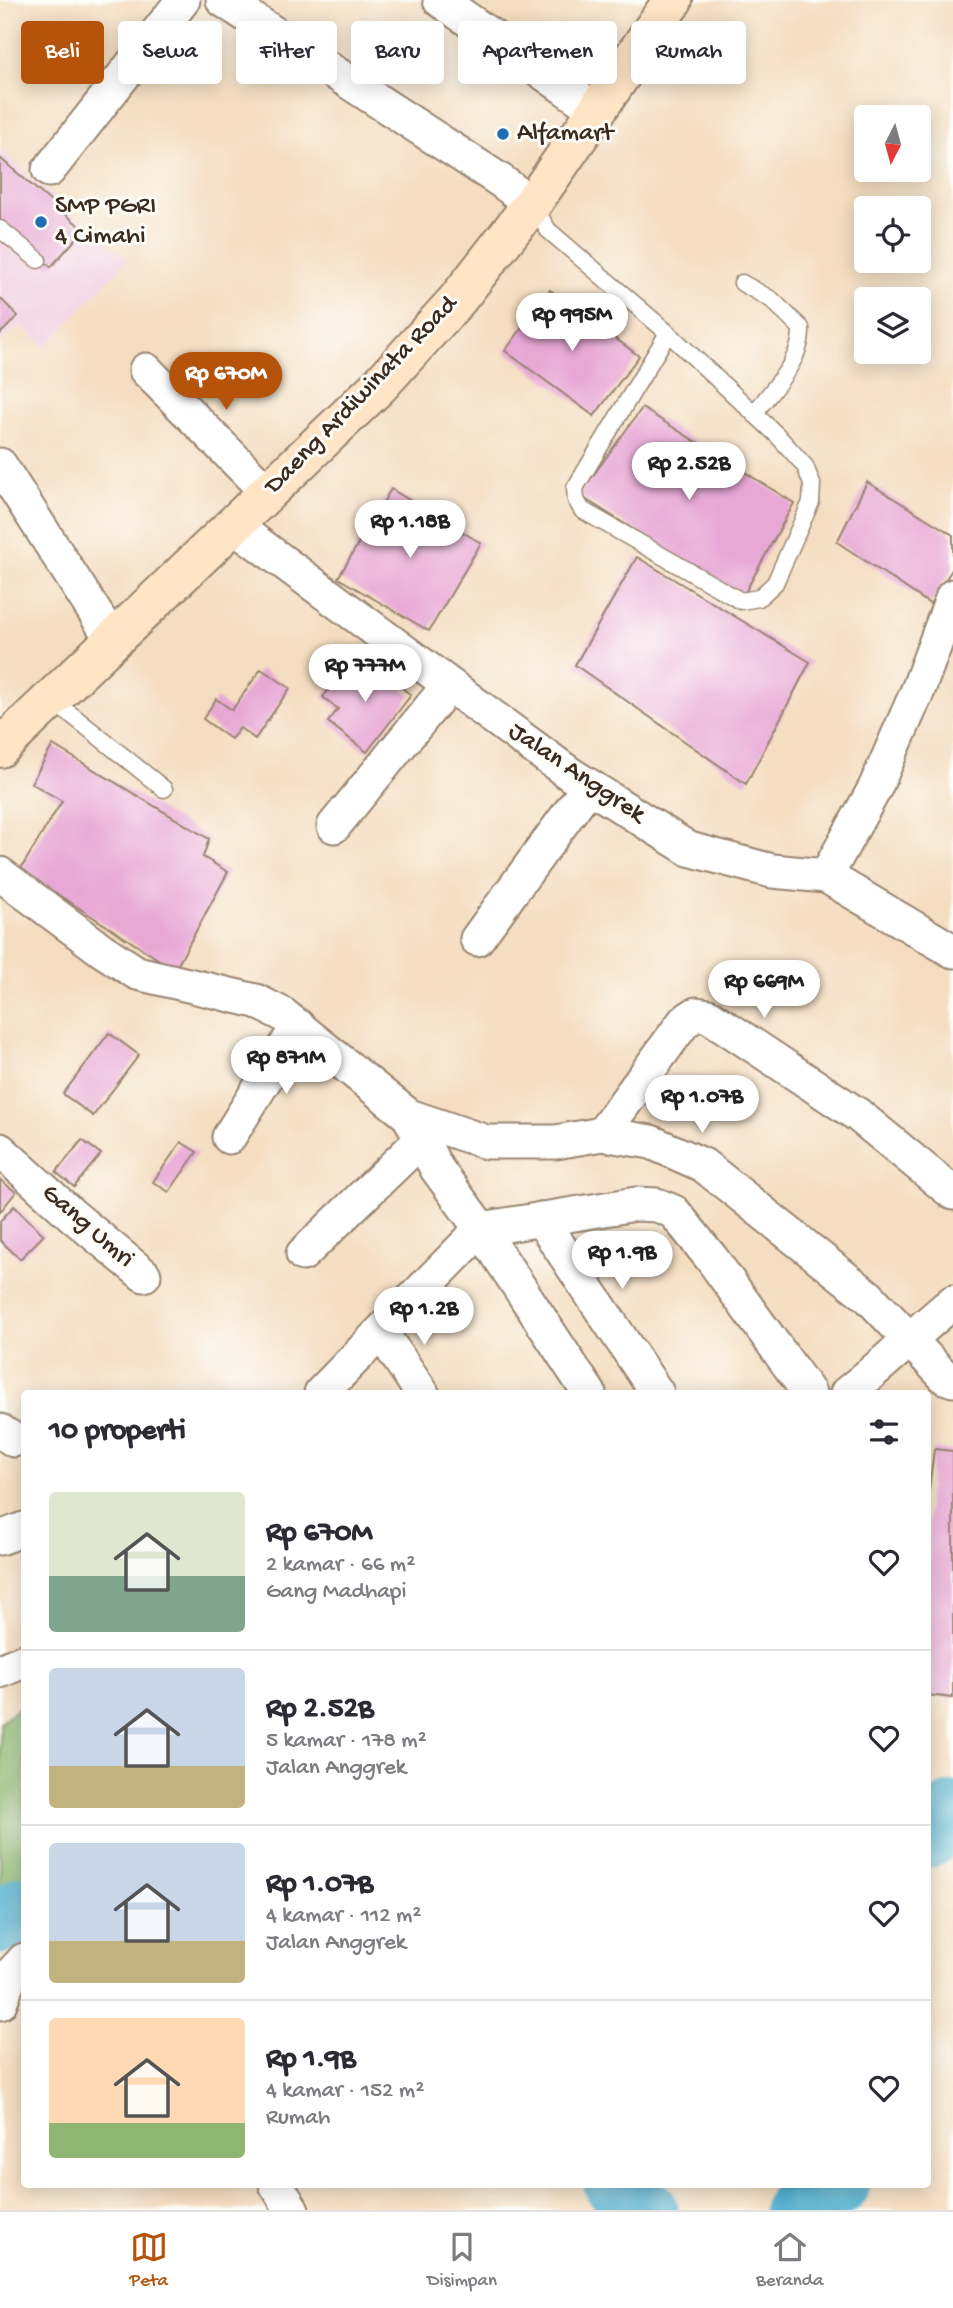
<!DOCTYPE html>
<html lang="id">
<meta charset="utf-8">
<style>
:root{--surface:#fff;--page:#f7f7f7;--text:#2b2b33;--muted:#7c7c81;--line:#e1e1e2;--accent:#b45309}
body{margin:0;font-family:"Gochi Hand",sans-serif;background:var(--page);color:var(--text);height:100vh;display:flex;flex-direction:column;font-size:26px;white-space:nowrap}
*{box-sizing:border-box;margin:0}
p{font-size:23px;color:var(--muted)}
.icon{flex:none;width:38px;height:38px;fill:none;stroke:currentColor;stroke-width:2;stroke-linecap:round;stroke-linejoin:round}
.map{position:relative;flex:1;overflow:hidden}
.panel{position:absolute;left:21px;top:1390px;width:910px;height:798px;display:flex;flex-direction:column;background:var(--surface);border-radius:7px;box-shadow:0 4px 18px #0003}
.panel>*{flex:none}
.guide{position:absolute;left:21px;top:21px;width:912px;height:63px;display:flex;gap:14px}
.needle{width:46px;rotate:186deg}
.controls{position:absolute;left:854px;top:105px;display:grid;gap:14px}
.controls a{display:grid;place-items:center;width:77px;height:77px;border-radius:7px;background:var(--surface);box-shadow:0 4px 18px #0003;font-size:35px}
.price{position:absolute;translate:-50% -60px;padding:0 16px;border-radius:24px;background:#fff;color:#222;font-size:23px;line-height:46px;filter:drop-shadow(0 2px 4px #0008)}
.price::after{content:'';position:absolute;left:50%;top:42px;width:21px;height:16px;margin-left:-10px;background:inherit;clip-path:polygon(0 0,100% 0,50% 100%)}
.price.active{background:var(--accent);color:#fff}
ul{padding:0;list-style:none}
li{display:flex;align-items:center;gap:21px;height:175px;padding:0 28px}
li+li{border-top:2px solid var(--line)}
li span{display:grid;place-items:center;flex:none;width:196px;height:140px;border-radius:7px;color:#555}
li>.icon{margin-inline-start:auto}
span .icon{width:84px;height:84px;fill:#fffc;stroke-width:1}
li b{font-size:30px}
h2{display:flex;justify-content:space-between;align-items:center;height:84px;padding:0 28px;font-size:30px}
.tag{padding:0 24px;border-radius:7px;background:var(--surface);box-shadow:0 4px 18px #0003;font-size:24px;line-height:63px}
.tag.active{background:var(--accent);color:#fff}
.tab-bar{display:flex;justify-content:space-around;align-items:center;height:98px;border-top:2px solid var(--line);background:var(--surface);font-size:19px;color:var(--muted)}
.tab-bar a{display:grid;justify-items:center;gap:4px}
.tab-bar .active{color:var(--accent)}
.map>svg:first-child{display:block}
.built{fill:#f1d0e3}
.forest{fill:#8cb66e;stroke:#647046;stroke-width:2}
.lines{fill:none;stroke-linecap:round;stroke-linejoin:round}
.stream{stroke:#4faece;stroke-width:10}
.river{stroke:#4faece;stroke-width:63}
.building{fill:#e8a8d6}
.service-casing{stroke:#98846f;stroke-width:19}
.minor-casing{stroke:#98846f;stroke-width:37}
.secondary-casing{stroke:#98846f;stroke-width:42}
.service{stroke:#fff;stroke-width:16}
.minor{stroke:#fff;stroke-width:33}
.secondary{stroke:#ffe4c6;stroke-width:38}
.poi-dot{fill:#1f6fb2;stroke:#fdfcf7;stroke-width:2.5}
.labels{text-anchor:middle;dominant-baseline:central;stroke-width:6;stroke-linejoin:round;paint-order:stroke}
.poi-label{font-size:26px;fill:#3b2a1e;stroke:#fdfcf7;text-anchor:start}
.street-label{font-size:26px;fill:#3b2a1e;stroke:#fdfcf7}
</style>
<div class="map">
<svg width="953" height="2210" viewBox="0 0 953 2210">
<rect width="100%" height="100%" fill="#fdfcf7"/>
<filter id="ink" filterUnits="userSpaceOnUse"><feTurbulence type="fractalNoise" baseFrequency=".0143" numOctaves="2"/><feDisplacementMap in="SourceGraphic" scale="14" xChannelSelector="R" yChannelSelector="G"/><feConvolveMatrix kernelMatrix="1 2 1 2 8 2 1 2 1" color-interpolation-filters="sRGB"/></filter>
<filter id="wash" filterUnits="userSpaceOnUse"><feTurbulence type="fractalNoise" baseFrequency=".00686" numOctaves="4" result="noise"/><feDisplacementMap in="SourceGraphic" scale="28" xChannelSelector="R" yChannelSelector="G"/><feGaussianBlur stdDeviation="1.57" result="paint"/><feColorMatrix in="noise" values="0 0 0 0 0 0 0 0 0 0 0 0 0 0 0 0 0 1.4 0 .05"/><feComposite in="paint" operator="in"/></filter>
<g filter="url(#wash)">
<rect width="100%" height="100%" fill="#f4ddc0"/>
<polygon class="built" points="0,150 127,260 46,347 21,325 0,342"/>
<polygon class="forest" points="24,1704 24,1879 0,1894 0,1722"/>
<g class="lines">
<polyline class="stream" points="629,2210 634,2202"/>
<g class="river">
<polyline points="928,1837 953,1813"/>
<polyline points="0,1923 24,1907"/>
<polyline points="615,2184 647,2210"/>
<polyline points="795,2210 839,2184"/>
</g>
</g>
<g id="blocks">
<g class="building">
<polygon points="0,158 84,230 51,267 0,223"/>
<polygon points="550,290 639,356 594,416 505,351"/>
<polygon points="0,298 18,316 0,334"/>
<polygon points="642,408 794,503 742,598 579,495"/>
<polygon points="867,482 953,535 953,568 930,604 837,542"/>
<polygon points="391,489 481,543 429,631 338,578"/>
<polygon points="637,557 810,662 746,784 575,665"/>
<polygon points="351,662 366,673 372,665 411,695 367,752 328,722 338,709 323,697"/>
<polygon points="261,669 290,688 255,739 240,728 231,739 203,719 216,699 232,710"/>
<polygon points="53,745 209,839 203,857 228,872 175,970 20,870 62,801 31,783"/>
<polygon points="109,1033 139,1055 93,1116 63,1094"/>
<polygon points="82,1140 101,1154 74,1187 56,1172"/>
<polygon points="181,1142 197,1152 169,1192 153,1182"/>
<polygon points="0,1180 16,1192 0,1212"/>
<polygon points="14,1206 44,1235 20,1259 0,1240 0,1221"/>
<polygon points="934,1449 953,1451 953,1698 928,1695 928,1498"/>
</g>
</g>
</g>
<g filter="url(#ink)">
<use href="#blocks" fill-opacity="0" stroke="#98846f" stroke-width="2"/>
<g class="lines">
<g class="service-casing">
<g id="service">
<polyline points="533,205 548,230 668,333 777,435 805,466 812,484 811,502 775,583 759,598 741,601 582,510 576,500 575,488 668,333"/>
<polyline points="0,229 38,260"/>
<path d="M 742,283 L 772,300 L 801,328 C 803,360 772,389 754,414"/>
<polyline points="50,701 73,716 164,789"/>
</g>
</g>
<g class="minor-casing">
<g id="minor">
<polyline points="223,0 501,181 532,204"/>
<polyline points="440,0 596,110"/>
<polyline points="49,170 183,0"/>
<polyline points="146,370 267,492"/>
<polyline points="0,465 112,639"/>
<polyline points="233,525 570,774 689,849 772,871 826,876 953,951"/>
<polyline points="334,826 449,685"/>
<polyline points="0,874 102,950 137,973 256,1001 282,1014 409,1116 486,1142 556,1142 602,1134 651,1142 703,1165 869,1297 945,1377 953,1380"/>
<polyline points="826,876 875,788 918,690 953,596"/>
<polyline points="477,939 589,786"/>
<polyline points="409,1116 437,1169 481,1229 589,1393"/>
<polyline points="602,1134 684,1022 696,1014 709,1016 858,1115 953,1193"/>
<polyline points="229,1137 298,1026"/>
<polyline points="0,1150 73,1216 144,1275"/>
<polyline points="541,1219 657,1393"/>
<polyline points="303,1254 422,1139"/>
<polyline points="381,1332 422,1393"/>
<polyline points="321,1393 481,1229 636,1204 657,1205 674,1212 712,1259 809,1393"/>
<path d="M 847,1393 C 884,1364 917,1332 953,1302"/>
<polyline points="0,1431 14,1440"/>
<polyline points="0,1538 24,1529"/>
<polyline points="0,1671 24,1661"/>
<polyline points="0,2003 11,1974 24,1960"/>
<polyline points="276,2184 292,2210"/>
</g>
</g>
<g class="secondary-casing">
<polyline id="secondary" points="0,748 379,386 457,300 532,204 673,0"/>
</g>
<use href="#service" class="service"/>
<use href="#minor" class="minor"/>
<use href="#secondary" class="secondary"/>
</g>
</g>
<g class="poi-dot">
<circle cx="503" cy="134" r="7"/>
<circle cx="41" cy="222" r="7"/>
</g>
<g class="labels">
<g class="poi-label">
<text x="517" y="134">Alfamart</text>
<text x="55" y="207">SMP PGRI<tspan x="55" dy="30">4 Cimahi</tspan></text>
</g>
<g class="street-label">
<text transform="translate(362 396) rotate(-46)">Daeng Ardiwinata Road</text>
<text transform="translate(576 774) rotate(34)">Jalan Anggrek</text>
<text transform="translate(87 1227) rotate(41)">Gang Umri</text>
</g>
</g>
</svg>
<div class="controls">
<a><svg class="needle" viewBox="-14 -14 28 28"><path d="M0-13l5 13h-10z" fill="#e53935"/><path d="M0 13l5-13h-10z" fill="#7c7c81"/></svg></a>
<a><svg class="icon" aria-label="locate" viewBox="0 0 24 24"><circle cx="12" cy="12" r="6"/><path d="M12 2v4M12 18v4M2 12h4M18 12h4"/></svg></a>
<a><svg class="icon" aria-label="layers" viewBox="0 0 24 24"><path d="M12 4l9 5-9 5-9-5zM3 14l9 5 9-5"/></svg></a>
</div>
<b class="price" style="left:572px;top:353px">Rp 995M</b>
<b class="price active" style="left:226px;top:412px">Rp 670M</b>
<b class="price" style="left:689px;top:502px">Rp 2.52B</b>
<b class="price" style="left:410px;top:560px">Rp 1.18B</b>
<b class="price" style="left:365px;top:704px">Rp 777M</b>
<b class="price" style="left:764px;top:1020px">Rp 669M</b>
<b class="price" style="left:286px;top:1096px">Rp 871M</b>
<b class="price" style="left:702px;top:1135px">Rp 1.07B</b>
<b class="price" style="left:622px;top:1291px">Rp 1.9B</b>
<b class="price" style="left:424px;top:1347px">Rp 1.2B</b>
<div class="guide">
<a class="tag active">Beli</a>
<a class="tag">Sewa</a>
<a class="tag">Filter</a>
<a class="tag">Baru</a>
<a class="tag">Apartemen</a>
<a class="tag">Rumah</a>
</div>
<section class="panel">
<h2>10 properti<svg class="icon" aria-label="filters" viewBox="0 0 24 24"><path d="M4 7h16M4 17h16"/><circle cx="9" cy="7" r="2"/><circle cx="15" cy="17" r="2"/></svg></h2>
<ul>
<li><span style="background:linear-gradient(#dfe7d0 60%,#7fa58c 0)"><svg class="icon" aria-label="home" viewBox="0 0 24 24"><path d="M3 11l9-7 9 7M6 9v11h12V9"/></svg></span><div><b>Rp 670M</b><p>2 kamar · 66 m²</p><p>Gang Madhapi</p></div><svg class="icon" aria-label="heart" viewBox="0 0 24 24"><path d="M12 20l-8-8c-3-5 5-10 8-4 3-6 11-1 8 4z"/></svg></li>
<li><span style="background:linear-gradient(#c9d6e8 70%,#c2b280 0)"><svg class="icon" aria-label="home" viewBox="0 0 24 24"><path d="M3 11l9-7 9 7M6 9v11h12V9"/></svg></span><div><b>Rp 2.52B</b><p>5 kamar · 178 m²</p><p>Jalan Anggrek</p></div><svg class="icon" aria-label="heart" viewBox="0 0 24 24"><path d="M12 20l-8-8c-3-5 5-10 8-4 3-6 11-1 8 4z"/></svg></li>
<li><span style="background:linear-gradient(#c9d6e8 70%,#c2b280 0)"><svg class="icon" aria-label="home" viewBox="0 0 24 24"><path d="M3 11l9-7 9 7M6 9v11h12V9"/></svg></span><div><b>Rp 1.07B</b><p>4 kamar · 112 m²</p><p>Jalan Anggrek</p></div><svg class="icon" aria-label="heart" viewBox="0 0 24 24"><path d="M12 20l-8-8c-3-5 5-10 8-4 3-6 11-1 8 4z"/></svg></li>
<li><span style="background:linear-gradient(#ffd9b3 75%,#8fb573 0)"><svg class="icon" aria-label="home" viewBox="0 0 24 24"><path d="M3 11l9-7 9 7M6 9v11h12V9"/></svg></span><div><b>Rp 1.9B</b><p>4 kamar · 152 m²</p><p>Rumah</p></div><svg class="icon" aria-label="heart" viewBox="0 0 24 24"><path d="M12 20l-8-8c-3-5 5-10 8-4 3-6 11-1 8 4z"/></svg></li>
</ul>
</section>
</div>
<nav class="tab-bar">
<a class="active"><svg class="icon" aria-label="map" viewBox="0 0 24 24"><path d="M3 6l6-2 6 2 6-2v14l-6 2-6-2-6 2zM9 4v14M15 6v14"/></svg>Peta</a>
<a><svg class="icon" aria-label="saved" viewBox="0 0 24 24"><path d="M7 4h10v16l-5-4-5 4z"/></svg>Disimpan</a>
<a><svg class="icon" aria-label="home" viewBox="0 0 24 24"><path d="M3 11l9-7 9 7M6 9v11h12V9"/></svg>Beranda</a>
</nav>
